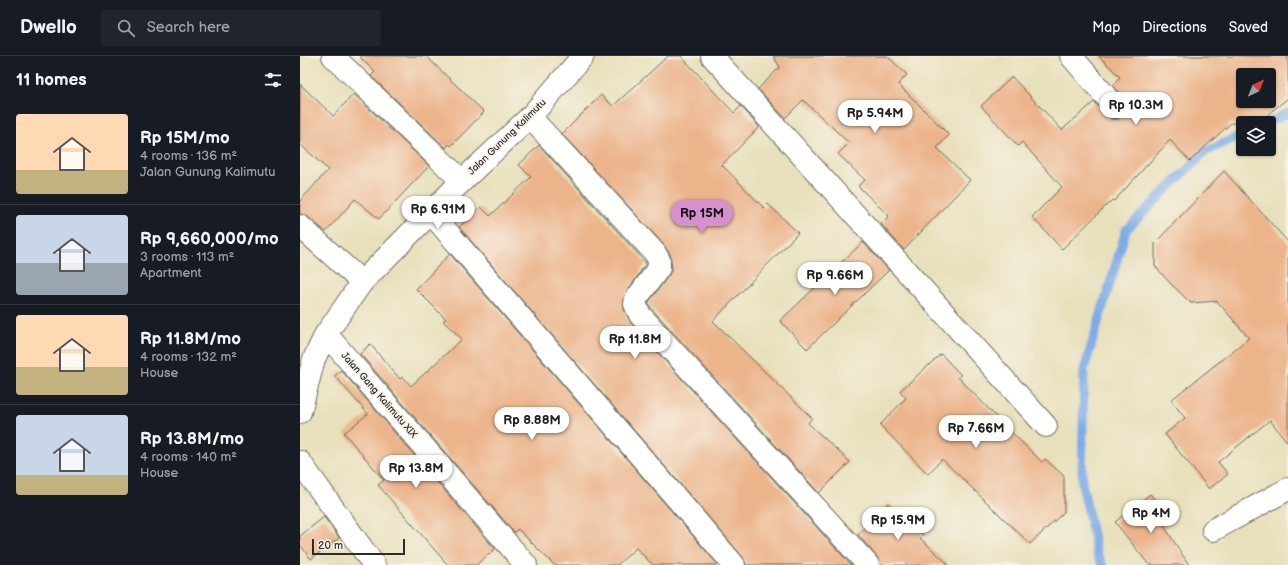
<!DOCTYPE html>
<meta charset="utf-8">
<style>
:root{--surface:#171b24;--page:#20242c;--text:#f1f3f6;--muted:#9ea1a6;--line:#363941;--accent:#d690ce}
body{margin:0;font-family:"Balsamiq Sans",sans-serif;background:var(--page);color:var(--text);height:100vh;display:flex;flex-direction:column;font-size:15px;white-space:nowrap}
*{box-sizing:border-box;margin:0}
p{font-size:13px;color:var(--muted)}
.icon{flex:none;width:22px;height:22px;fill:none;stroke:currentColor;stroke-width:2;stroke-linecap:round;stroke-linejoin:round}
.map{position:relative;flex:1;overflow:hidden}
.panel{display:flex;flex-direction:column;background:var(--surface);width:300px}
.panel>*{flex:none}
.needle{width:26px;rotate:43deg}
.fabs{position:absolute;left:936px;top:12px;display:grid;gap:8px}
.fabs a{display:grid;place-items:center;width:40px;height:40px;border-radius:4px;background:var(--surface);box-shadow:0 1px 3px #0004;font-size:20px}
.scale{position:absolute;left:12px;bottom:10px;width:93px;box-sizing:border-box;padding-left:4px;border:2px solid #2b2b2b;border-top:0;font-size:11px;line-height:14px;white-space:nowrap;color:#2b2b2b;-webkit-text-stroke:3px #f7f3e8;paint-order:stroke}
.price{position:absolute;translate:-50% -34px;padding:0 9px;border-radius:14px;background:#fff;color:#222;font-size:13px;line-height:26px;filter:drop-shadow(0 1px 2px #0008)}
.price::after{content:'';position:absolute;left:50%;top:24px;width:12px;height:9px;margin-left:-6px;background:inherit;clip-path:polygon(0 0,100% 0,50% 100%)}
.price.current{background:var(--accent);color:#111}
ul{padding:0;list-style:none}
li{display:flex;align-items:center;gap:12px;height:100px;padding:0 16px}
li+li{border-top:1px solid var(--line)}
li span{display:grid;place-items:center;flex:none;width:112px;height:80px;border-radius:4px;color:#555}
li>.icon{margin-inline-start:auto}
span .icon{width:48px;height:48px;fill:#fffc;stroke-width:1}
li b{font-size:17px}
h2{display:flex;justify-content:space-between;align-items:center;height:48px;padding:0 16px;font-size:17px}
header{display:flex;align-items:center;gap:24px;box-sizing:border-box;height:56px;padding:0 20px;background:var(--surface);border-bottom:1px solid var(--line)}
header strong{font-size:19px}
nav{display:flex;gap:22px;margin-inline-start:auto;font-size:14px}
.search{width:280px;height:36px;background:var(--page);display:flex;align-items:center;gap:10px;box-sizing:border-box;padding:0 14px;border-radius:4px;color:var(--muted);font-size:15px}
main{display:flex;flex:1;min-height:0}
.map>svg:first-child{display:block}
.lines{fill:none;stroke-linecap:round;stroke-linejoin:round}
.stream{stroke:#7cabe6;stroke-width:9}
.building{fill:#ecb48b;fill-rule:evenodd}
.minor-casing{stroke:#6d6a5d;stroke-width:24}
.minor{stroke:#fff;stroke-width:22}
.labels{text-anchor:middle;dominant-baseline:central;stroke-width:3.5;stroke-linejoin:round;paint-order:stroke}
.street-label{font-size:10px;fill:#2b2b2b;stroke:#f7f3e8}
</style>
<header>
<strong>Dwello</strong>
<div class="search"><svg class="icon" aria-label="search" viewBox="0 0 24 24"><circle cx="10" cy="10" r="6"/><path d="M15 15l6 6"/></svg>Search here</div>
<nav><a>Map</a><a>Directions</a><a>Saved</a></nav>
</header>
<main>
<section class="panel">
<h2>11 homes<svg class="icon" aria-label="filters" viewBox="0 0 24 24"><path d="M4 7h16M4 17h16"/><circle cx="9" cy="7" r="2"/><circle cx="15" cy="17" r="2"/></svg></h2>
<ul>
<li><span style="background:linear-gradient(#ffd9b3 70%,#c2b280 0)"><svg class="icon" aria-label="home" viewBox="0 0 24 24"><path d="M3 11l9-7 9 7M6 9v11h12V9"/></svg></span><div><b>Rp 15M/mo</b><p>4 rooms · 136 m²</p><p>Jalan Gunung Kalimutu</p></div></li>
<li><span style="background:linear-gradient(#c9d6e8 60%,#9aa5b1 0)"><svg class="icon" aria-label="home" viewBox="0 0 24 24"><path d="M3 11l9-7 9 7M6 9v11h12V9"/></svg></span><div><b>Rp 9,660,000/mo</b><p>3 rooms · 113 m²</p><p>Apartment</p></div></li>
<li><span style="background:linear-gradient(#ffd9b3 65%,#c2b280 0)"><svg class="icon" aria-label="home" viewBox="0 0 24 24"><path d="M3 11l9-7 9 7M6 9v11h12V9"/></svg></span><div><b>Rp 11.8M/mo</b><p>4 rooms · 132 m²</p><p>House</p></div></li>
<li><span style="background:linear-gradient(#c9d6e8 75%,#c2b280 0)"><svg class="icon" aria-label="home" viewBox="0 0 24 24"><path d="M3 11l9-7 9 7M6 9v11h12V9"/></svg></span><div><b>Rp 13.8M/mo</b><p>4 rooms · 140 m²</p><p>House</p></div></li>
</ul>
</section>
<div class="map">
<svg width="988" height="509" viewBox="0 0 988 509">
<rect width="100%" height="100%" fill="#f7f3e8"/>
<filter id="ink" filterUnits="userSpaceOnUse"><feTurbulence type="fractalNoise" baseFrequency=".025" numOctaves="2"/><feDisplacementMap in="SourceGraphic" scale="8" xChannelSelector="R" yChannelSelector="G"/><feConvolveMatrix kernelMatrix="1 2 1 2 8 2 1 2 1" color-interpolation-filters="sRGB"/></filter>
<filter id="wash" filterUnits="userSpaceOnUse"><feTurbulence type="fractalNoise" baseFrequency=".012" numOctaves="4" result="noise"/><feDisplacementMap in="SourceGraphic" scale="16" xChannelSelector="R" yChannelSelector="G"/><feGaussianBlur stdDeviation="0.9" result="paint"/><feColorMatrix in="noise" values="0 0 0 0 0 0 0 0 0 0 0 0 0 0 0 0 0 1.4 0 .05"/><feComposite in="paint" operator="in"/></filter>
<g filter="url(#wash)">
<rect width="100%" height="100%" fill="#e8e0bb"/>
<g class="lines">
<g class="stream">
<polyline points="967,67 988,57"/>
<polyline points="803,509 797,498 782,427 784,314 826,174 905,96 943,78"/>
</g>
</g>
<g id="blocks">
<g class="building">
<polygon points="59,0 126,0 184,56 151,90 149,88 146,92 71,20 75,16"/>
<polygon points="368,0 381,0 434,57 441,50 459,71 422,109 464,152 468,148 498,177 413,265 512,362 508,367 550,406 519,437 351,252 348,247 369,219 372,212 370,198 364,189 262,78 301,39 313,50"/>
<polygon points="473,0 587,0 607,19 598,28 649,79 637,92 670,124 604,194 581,168 589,160 558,130 565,124 538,98 549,87 503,44 485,62 458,33 480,11"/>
<path d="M 799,0 L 988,0 L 988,42 L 957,67 L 931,67 L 890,105 L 870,84 L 814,145 L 812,144 L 762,193 L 732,161 L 762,131 L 722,86 L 718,90 L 681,50 L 712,21 L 762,74 L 794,46 L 806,59 L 811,63 L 818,63 L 823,60 L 827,55 L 827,49 L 813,30 L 820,21 ZM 943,19 L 969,19 L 969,45 L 943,45 Z"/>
<polygon points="0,28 33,60 54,38 129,110 79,163 55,143 26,176 8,161 0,158 0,145 28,114 0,88"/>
<polygon points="239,89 346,207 324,241 324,253 331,267 551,509 446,509 443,501 159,171 181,151 190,160 231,121 219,109"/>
<polygon points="924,115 988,186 988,387 970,364 918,406 928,418 909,433 865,378 885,362 871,344 949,282 917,245 891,247 870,227 855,210 855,187"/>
<polygon points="563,186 589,214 507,293 480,265"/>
<polygon points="150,198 418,509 353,509 336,492 317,509 254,509 218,473 214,476 60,298 70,288 100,323 103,321 111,330 162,283 143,265 146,263 116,233"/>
<polygon points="641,298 661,319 658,321 706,371 742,406 745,403 764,420 764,456 730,488 642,403 628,418 580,369 606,342 600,335"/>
<polygon points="41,314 195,493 176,509 148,509 78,429 84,424 44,377 68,358 35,320"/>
<polygon points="850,438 871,465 864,470 889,509 849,509 815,466"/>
<polygon points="588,447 623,479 620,482 649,509 580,509 577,501 558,479"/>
<polygon points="24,461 39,482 11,503 0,489 0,480"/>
</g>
</g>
</g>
<g filter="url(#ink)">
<use href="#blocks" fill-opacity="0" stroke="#6d6a5d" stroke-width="1"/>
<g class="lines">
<g class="minor-casing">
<g id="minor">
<polyline points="33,0 162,125"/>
<polyline points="412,0 746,370"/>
<polyline points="771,0 815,51"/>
<polyline points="230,61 355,197 359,204 359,212 336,243 335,248 340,259 568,509"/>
<polyline points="131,157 434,509"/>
<polyline points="0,170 62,226"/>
<polyline points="26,278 226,509"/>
<polyline points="0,356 14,303 26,278 62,226 162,125 230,61 283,0"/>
<polyline points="0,406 74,509"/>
<polyline points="913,474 988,433"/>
</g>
</g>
<use href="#minor" class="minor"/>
</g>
</g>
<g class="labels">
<g class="street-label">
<text transform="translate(207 81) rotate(-44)">Jalan Gunung Kalimutu</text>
<text transform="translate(79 339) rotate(49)">Jalan Gang Kalimutu XIX</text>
</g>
</g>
</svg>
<div class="fabs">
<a><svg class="needle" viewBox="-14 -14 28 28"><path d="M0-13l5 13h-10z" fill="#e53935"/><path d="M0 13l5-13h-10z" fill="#9ea1a6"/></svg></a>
<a><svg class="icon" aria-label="layers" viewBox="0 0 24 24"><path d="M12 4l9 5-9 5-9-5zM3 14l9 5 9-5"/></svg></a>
</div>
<div class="scale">20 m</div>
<b class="price" style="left:836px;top:70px">Rp 10.3M</b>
<b class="price" style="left:575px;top:78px">Rp 5.94M</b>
<b class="price" style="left:138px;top:174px">Rp 6.91M</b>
<b class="price current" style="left:402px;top:178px">Rp 15M</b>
<b class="price" style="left:535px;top:240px">Rp 9.66M</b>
<b class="price" style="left:335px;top:304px">Rp 11.8M</b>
<b class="price" style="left:232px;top:385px">Rp 8.88M</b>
<b class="price" style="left:676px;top:393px">Rp 7.66M</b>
<b class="price" style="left:116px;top:433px">Rp 13.8M</b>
<b class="price" style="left:851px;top:478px">Rp 4M</b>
<b class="price" style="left:598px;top:485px">Rp 15.9M</b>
</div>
</main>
